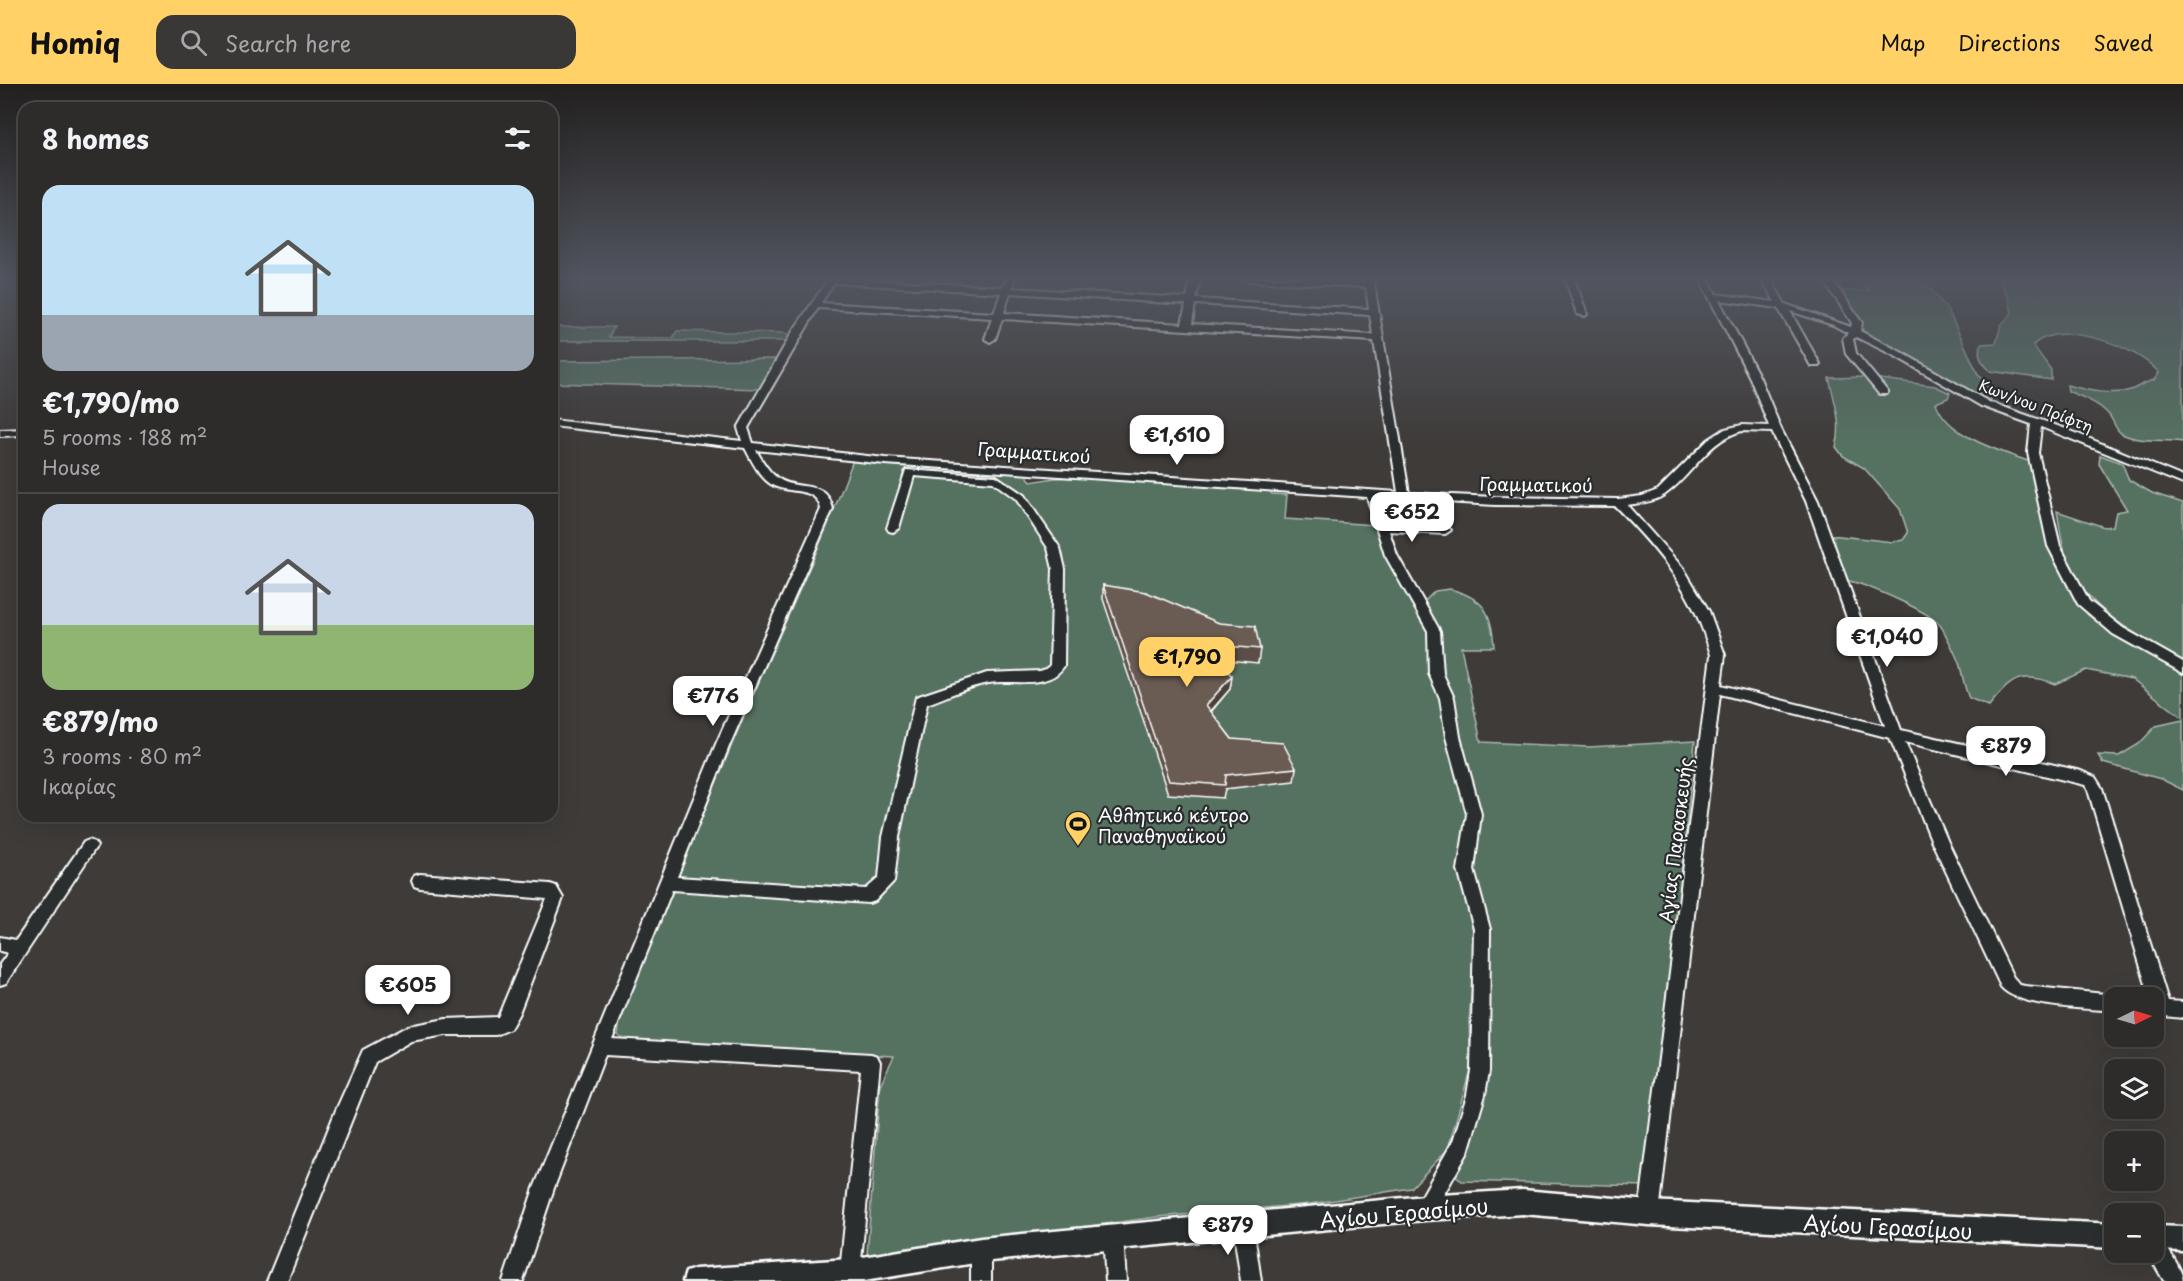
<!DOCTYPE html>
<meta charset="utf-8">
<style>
:root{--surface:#2e2c2b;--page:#3a3837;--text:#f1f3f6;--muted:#a7a7a9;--line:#494847;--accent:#ffd166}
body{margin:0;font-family:"Playpen Sans",sans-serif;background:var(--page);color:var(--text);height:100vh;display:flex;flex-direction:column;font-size:22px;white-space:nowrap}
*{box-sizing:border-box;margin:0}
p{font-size:20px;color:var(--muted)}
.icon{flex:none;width:33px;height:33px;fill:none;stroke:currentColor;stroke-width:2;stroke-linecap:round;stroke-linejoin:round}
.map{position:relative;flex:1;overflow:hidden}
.drawer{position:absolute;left:18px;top:18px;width:540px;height:720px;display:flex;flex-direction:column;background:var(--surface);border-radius:18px;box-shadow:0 6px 24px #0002,0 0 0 2px var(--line)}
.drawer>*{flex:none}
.needle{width:39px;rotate:85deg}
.tools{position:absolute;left:2104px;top:903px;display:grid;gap:12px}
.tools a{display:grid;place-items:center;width:60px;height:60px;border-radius:12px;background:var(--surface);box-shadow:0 6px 24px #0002,0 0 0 2px var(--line);font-size:30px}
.price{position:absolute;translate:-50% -51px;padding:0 14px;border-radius:12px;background:#fff;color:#222;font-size:20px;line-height:39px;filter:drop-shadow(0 2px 3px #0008)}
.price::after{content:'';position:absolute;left:50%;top:36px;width:18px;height:14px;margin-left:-9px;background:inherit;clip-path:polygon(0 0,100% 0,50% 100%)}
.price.on{background:var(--accent);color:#111}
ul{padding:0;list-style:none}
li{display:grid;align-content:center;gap:12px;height:318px;padding:0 24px}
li+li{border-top:2px solid var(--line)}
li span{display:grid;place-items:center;height:186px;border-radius:18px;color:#555}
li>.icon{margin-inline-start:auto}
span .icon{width:108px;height:108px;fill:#fffc;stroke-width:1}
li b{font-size:26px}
h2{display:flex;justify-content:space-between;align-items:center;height:72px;padding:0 24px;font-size:26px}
header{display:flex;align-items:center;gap:36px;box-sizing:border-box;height:84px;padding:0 30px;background:var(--accent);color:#111}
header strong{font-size:28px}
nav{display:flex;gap:33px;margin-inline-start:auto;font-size:21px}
.search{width:420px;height:54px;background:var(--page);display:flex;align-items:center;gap:15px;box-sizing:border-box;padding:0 21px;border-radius:18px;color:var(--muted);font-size:22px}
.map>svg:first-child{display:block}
.green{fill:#557160;stroke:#aab8b0;stroke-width:1.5}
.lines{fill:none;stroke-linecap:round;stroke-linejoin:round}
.minor-casing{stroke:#fff;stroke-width:4}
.tertiary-casing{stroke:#fff;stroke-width:5}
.minor{fill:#2a2d2e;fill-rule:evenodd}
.tertiary{fill:#2a2d2e;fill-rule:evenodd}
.wall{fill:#5c4e47;stroke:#fff;stroke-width:1.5}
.shaded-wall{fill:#4b4039;stroke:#fff;stroke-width:1.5}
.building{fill:#6b5b52;stroke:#fff;stroke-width:1.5}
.labels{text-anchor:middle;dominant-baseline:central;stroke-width:4.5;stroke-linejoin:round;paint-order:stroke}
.far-street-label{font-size:15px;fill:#fff;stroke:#2a2d2e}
.street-label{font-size:18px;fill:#fff;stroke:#2a2d2e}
.poi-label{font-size:18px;fill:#fff;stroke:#2a2d2e;text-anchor:start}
.near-street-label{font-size:21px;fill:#fff;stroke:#2a2d2e}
</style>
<header>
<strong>Homiq</strong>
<div class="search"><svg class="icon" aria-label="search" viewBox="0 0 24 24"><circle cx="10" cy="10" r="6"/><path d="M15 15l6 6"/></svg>Search here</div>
<nav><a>Map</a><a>Directions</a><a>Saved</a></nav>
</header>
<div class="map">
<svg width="2183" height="1197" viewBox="0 0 2183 1197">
<rect width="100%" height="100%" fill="#3e3b39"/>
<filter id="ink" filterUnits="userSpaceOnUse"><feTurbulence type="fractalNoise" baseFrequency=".0167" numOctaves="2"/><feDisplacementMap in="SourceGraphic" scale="12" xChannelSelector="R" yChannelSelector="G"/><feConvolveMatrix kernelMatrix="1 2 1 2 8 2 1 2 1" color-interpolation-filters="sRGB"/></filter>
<g filter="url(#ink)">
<g class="green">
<polygon points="1858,194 1925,194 1926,199 1949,228 1978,290 1990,305 1992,312 1991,316 1985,316 1865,249 1838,207 1869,207"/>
<path d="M 1998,194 L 2183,194 L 2183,358 C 2163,355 2141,359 2122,350 C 2115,346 2114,337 2109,331 C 2099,319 2082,313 2068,307 L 2067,301 C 2086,306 2114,313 2133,305 C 2141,301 2146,298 2154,296 L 2159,289 C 2139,263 2061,234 2033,261 L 2051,286 L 2051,296 L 1990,287 C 1982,278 1976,272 1981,260 L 1996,259 L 2001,241 L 2012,229 L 2009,215 Z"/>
<polygon points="552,243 614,243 609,253 673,254 677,247 785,249 790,252 788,257 552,257"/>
<polygon points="778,275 761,305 552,299 552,277"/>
<path d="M 1865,293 L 1935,302 L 1950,309 L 1948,314 L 1936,319 C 1948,353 2000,367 2031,378 L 2078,515 L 2088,531 L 2123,555 L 2183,588 L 2183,634 L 2132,595 L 2086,586 L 2055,600 C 2021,586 2011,595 1989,622 L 1969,614 C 1964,603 1963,593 1960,582 C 1956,570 1948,555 1942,544 C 1932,527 1866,501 1846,496 L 1830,451 L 1893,458 L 1903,456 L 1908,449 L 1900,425 L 1864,384 L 1843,372 L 1836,363 C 1843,341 1834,316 1829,294 Z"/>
<path d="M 2100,371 L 2122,379 L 2129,396 L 2152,409 L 2183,419 L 2183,577 C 2139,552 2091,530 2069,481 C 2062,464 2060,444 2057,427 L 2104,443 L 2113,442 L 2116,428 L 2127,426 L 2099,380 Z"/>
<path d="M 853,376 L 1025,388 L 1031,398 L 1054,394 L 1092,393 L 1267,405 L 1272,410 L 1287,411 L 1285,435 L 1376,441 L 1428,541 L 1443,618 L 1467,717 L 1476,845 L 1469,939 L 1471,982 L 1448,1065 L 1411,1104 L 1310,1120 L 1157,1133 L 867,1171 L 880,1001 L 894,972 L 629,959 L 618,951 L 620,935 C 664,827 707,718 753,611 C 787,533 824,456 853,376 Z"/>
<path d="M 1450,505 C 1484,514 1492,528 1494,563 L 1461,563 L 1481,658 L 1589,663 L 1695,657 L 1669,916 L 1645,1102 L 1462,1097 L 1453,1091 L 1489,984 L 1473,786 L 1477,727 L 1440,588 L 1437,543 L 1424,518 L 1435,507 Z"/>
<polygon points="2183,636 2183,706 2161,695 2103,679 2098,671 2119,672 2139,660 2156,642"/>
</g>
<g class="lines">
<g class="minor-casing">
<g id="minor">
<path d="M 829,194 L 1003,203 L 1007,194 L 1015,194 L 1012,204 L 1187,214 L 1191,194 L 1200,194 L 1196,215 L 1369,225 L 1366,203 L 1247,197 L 1242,194 L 1294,194 L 1365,198 L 1365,194 L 1373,194 L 1409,409 L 1495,413 L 1618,415 L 1642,412 L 1658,406 L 1708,356 L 1725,345 L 1742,341 L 1769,342 L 1750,294 L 1699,194 L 1707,194 L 1716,210 L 1775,218 L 1761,194 L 1770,194 L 1785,220 L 1851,243 L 1852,239 L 1822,194 L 1831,194 L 1862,239 L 1860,247 L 1901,268 L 1989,318 L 2066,345 L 2183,393 L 2183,400 L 2041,343 L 2038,369 L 2060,462 L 2089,517 L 2123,544 L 2183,578 L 2183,589 L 2113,550 L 2078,520 L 2048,462 L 2028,369 L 2031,340 L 1981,322 L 1895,272 L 1856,253 L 1853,255 L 1856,269 L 1888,308 L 1887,310 L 1879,310 L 1846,270 L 1843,254 L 1848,249 L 1833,241 L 1790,227 L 1820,280 L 1819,282 L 1811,282 L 1778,224 L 1719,216 L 1760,294 L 1781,345 L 1818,417 L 1901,646 L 2081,687 L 2095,693 L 2102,704 L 2168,917 L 2183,918 L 2183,934 L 2154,931 L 2154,914 L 2150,914 L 2088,706 L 2085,701 L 1905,658 L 1948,758 L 2013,893 L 2020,901 L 2025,902 L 2115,911 L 2121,914 L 2115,914 L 2115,927 C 2086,924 2019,924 2001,903 L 1932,758 L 1890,654 L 1720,610 L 1659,1129 L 1656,1136 L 1649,1139 L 1642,1136 L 1639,1129 L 1711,571 C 1694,508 1660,468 1615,422 L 1495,421 L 1379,414 L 1387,440 L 1445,442 L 1451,446 L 1445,450 L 1389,447 L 1397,471 L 1440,547 L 1443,590 L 1454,614 L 1460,653 L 1481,730 L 1474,786 L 1490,845 L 1489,987 L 1485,1011 L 1468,1068 L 1432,1131 L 1425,1134 L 1418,1131 L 1415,1124 L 1453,1057 L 1467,1011 L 1471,987 L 1474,845 L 1458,786 L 1467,730 L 1446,653 L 1440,614 L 1429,590 L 1428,547 L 1385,471 L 1367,413 L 885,380 L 756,366 C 762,376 769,389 779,395 C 799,408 826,394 833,425 L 730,660 L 677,793 L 866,805 L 879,794 L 883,753 L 916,613 L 987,589 L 1040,587 L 1046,585 L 1050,581 L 1053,485 L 1048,464 L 1016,415 L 993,398 L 914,392 L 899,444 L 893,448 L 889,447 L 887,444 L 906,386 L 996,392 L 1024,411 L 1060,464 L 1065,485 L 1064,582 C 1049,606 1013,595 989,599 C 969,602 947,613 927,620 L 899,753 L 894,797 L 875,817 L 869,819 L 672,806 L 612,955 L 871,970 L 877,972 L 880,978 L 860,1187 L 857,1194 L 850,1197 L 843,1194 L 840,1187 L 861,986 L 605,971 L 554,1104 L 523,1197 L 503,1197 L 534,1104 L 716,660 L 821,425 C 816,402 791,410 774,402 C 760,395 752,377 745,364 L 552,342 L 552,336 L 742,357 L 738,344 L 793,247 ZM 834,199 L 1001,209 L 994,229 L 821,219 ZM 1010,209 L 1186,220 L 1182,240 L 1004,229 ZM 1195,220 L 1370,231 L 1373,251 L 1192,240 ZM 818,224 L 992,234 L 985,255 L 990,258 L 995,255 L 1002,235 L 1374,257 L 1398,408 L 885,374 L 753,359 L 748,344 ZM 1742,347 L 1772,348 L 1806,417 L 1885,642 L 1721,601 L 1725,571 L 1709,527 L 1684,485 L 1627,421 C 1640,419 1656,418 1667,409 C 1693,390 1709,355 1742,347 Z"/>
<polygon points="1565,194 1574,194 1587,230 1585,232 1577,230"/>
<polygon points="24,345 24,351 0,352 0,346"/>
<polygon points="89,756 94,758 97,762 94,766 6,899 0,901 0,880 8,869 0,867 0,853 16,856 84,758"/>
<polygon points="420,790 550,800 556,802 563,814 519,929 510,945 496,951 446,951 411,957 375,978 287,1197 267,1197 336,1026 363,966 408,942 446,935 498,933 547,815 420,804 414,802 412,797 414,792"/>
<polygon points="1243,1132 1250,1135 1253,1142 1261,1197 1241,1197 1233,1142 1236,1135"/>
<polygon points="1113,1143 1120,1146 1123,1153 1126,1197 1106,1197 1103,1153 1106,1146"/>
<path d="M 2154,1152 C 2164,1156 2183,1186 2183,1197 L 2164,1197 L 2147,1168 L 2154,1168 Z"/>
<polygon points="981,1156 988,1159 991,1166 991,1197 971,1197 971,1166 974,1159"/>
</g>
</g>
<g class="tertiary-casing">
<g id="tertiary">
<polygon points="1523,1106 1649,1117 2115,1140 2115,1164 1649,1141 1523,1130 1425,1136 981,1178 864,1197 683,1197 686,1188 695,1185 850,1175 981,1154 1425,1112"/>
<polygon points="2154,1142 2183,1143 2183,1167 2154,1166"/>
</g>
</g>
<use href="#minor" class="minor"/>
<use href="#tertiary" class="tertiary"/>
</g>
<polygon class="wall" points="1103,501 1219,539 1260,565 1258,579 1216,575 1232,592 1230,605 1211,628 1232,655 1296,684 1294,697 1225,705 1223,714 1168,710 1103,515"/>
<polygon class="shaded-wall" points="1232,592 1230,605 1204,635 1206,621"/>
<polygon class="building" points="1103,501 1146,508 1219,539 1255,542 1260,565 1202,560 1232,592 1206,621 1232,655 1283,659 1296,684 1226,691 1225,701 1169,697"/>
</g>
<linearGradient id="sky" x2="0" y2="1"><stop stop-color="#22201f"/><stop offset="0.54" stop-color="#52555f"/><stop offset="1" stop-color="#52555f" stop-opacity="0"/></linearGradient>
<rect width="2183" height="361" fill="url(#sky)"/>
<defs>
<g id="stadium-pin" transform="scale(1.35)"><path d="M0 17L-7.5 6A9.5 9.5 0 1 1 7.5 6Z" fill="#ffd166" stroke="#2a2d2e"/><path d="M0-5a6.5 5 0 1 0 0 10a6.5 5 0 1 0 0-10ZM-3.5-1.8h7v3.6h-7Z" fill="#111"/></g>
</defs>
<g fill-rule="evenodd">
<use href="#stadium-pin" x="1078" y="740"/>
</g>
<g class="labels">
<g class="far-street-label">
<text transform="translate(2036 321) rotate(21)">Κων/νου Πρίφτη</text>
</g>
<g class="street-label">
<text transform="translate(1034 368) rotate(4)">Γραμματικού</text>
<text transform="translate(1536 400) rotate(1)">Γραμματικού</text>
<text transform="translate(1675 756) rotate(-83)">Αγίας Παρασκευής</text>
</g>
<g class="poi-label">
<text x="1098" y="730">Αθλητικό κέντρο<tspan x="1098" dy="21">Παναθηναϊκού</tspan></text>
</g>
<g class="near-street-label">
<text transform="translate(1404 1128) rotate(-5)">Αγίου Γερασίμου</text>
<text transform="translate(1888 1142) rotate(3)">Αγίου Γερασίμου</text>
</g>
</g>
</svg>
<div class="tools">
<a><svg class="needle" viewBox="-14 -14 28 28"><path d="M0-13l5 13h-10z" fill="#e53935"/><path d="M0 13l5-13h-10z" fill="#a7a7a9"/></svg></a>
<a><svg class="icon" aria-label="layers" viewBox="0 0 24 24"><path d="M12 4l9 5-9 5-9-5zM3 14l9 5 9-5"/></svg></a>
<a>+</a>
<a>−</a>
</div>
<b class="price" style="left:1177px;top:382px">€1,610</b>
<b class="price" style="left:1412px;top:459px">€652</b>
<b class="price" style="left:1887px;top:584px">€1,040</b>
<b class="price on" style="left:1187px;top:604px">€1,790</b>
<b class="price" style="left:713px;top:643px">€776</b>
<b class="price" style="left:2006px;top:693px">€879</b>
<b class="price" style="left:408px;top:932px">€605</b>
<b class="price" style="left:1228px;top:1172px">€879</b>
<section class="drawer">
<h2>8 homes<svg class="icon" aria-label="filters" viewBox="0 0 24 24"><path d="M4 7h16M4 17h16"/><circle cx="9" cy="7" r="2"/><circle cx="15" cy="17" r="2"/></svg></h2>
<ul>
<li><span style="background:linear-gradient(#bfe0f5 70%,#9aa5b1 0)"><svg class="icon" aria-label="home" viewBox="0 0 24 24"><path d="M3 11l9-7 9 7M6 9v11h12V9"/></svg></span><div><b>€1,790/mo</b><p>5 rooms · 188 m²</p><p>House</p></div></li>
<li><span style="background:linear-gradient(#c9d6e8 65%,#8fb573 0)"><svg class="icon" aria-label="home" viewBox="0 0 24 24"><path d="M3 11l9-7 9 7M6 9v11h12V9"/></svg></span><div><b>€879/mo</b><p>3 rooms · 80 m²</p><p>Ικαρίας</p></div></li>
</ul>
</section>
</div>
